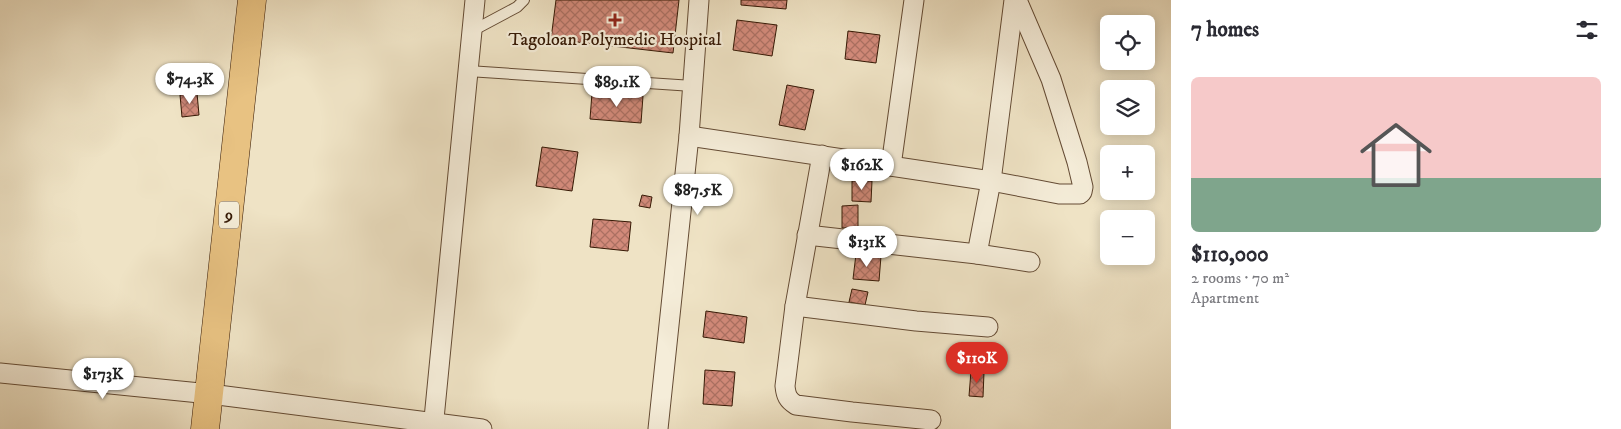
<!DOCTYPE html>
<meta charset="utf-8">
<style>
:root{--surface:#fff;--page:#f2f2f3;--text:#2b2b33;--muted:#7c7c81;--line:#e1e1e2;--accent:#d93025}
body{margin:0;font-family:"IM FELL DW Pica",serif;background:var(--page);color:var(--text);height:100vh;display:flex;flex-direction:column;font-size:19px;white-space:nowrap}
*{box-sizing:border-box;margin:0}
p{font-size:16px;color:var(--muted)}
.icon{flex:none;width:28px;height:28px;fill:none;stroke:currentColor;stroke-width:2;stroke-linecap:round;stroke-linejoin:round}
.map{position:relative;flex:1;overflow:hidden}
.details{display:flex;flex-direction:column;background:var(--surface);width:450px}
.details>*{flex:none}
.fabs{position:absolute;left:1100px;top:15px;display:grid;gap:10px}
.fabs a{display:grid;place-items:center;width:55px;height:55px;border-radius:8px;background:var(--surface);box-shadow:0 2px 12px #0003;font-size:25px}
.price{position:absolute;translate:-50% -42px;padding:0 11px;border-radius:18px;background:#fff;color:#222;font-size:16px;line-height:32px;filter:drop-shadow(0 1px 2px #0008)}
.price::after{content:'';position:absolute;left:50%;top:30px;width:15px;height:11px;margin-left:-8px;background:inherit;clip-path:polygon(0 0,100% 0,50% 100%)}
.price.active{background:var(--accent);color:#fff}
ul{padding:0;list-style:none}
li{display:grid;align-content:center;gap:10px;height:265px;padding:0 20px}
li+li{border-top:1px solid var(--line)}
li span{display:grid;place-items:center;height:155px;border-radius:8px;color:#555}
li>.icon{margin-inline-start:auto}
span .icon{width:90px;height:90px;fill:#fffc;stroke-width:1}
li b{font-size:21px}
h2{display:flex;justify-content:space-between;align-items:center;height:60px;padding:0 20px;font-size:21px}
main{display:flex;flex:1;min-height:0}
.map>svg:first-child{display:block}
.building{fill:url(#building-cross-hatch);stroke:#351804}
.lines{fill:none;stroke-linecap:round;stroke-linejoin:round}
.lane-casing{stroke:#644b34;stroke-width:12}
.street-casing{stroke:#644b34;stroke-width:21}
.highway-casing{stroke:#351804;stroke-width:29}
.lane{stroke:#f5edd9;stroke-width:10}
.street{stroke:#f5edd9;stroke-width:19}
.highway{stroke:#e8c282;stroke-width:28}
.poi-dot{fill:#8f2418;stroke:#f5edd9;stroke-width:2}
.labels{text-anchor:middle;dominant-baseline:central;stroke-width:4.5;stroke-linejoin:round;paint-order:stroke}
.shield{fill:#f5edd9;stroke:#6f5844;stroke-width:1}
.shield-label{font-size:16px;font-weight:bold;fill:#351804}
.poi-label{font-size:18px;fill:#351804;stroke:#f5edd9}
</style>
<main>
<div class="map">
<svg width="1171" height="429" viewBox="0 0 1171 429">
<defs>
<pattern id="building-cross-hatch" width="8" height="8" patternUnits="userSpaceOnUse" patternTransform="scale(1.25)"><rect width="8" height="8" fill="#d28a7a"/><path d="M0 0l8 8M0 8l8-8" fill="none" stroke="#ab7062"/></pattern>
</defs>
<rect width="100%" height="100%" fill="#efe3c5"/>
<filter id="stains"><feTurbulence type="fractalNoise" baseFrequency=".004" numOctaves="4"/><feColorMatrix values="0 0 0 0 .2 0 0 0 0 .09 0 0 0 0 .02 0 0 0 .5 -.17"/></filter>
<radialGradient id="worn" r=".72"><stop offset=".6" stop-color="#630" stop-opacity="0"/><stop offset="1" stop-color="#630" stop-opacity=".3"/></radialGradient>
<g class="building">
<polygon points="556,0 679,0 673,53 551,39"/>
<polygon points="741,0 787,0 786,9 741,5"/>
<polygon points="737,20 777,25 772,56 733,50"/>
<polygon points="848,31 880,35 876,63 845,59"/>
<polygon points="787,85 814,90 805,130 779,125"/>
<polygon points="197,93 199,115 182,117 180,95"/>
<polygon points="592,93 643,96 641,123 590,119"/>
<polygon points="542,147 578,152 572,191 536,186"/>
<polygon points="852,181 872,181 871,202 852,201"/>
<polygon points="642,195 652,197 650,208 639,206"/>
<polygon points="858,205 858,227 842,228 842,206"/>
<polygon points="593,219 631,222 628,251 590,247"/>
<polygon points="856,254 881,256 879,281 853,279"/>
<polygon points="852,289 868,292 865,305 849,302"/>
<polygon points="706,311 747,317 744,343 703,337"/>
<polygon points="705,370 735,372 732,406 703,404"/>
<polygon points="971,371 984,372 983,397 969,396"/>
</g>
<g class="lines">
<g class="lane-casing">
<g id="lane">
<polyline points="472,31 517,7 524,0"/>
<polyline points="468,71 693,86"/>
</g>
</g>
<g class="street-casing">
<g id="street">
<polyline points="689,136 991,181 1059,194 1080,194 1082,192 1083,187 1077,162 1051,79 1017,0"/>
<path d="M 822,155 L 795,306 L 785,386 C 786,396 788,400 796,405 L 852,412 L 931,420"/>
<polyline points="891,166 914,0"/>
<polyline points="807,235 977,254 1030,262"/>
<polyline points="977,254 991,181 1014,0"/>
<polyline points="795,306 916,321 988,327"/>
<polyline points="0,373 210,394 482,429"/>
<polyline points="433,429 475,0"/>
<polyline points="658,429 689,136 699,0"/>
</g>
</g>
<g class="highway-casing">
<polyline id="highway" points="205,429 252,0"/>
</g>
<use href="#lane" class="lane"/>
<use href="#street" class="street"/>
<use href="#highway" class="highway"/>
</g>
<path class="poi-dot" d="M612.5 12.5h5v5h5v5h-5v5h-5v-5h-5v-5h5z"/>
<g class="labels">
<rect class="shield" x="219" y="201.5" width="20" height="27" rx="4"/>
<g class="shield-label">
<text x="229" y="215">9</text>
</g>
<g class="poi-label">
<text x="615" y="40">Tagoloan Polymedic Hospital</text>
</g>
</g>
<rect width="100%" height="100%" filter="url(#stains)"/>
<rect width="100%" height="100%" fill="url(#worn)"/>
</svg>
<div class="fabs">
<a><svg class="icon" aria-label="locate" viewBox="0 0 24 24"><circle cx="12" cy="12" r="6"/><path d="M12 2v4M12 18v4M2 12h4M18 12h4"/></svg></a>
<a><svg class="icon" aria-label="layers" viewBox="0 0 24 24"><path d="M12 4l9 5-9 5-9-5zM3 14l9 5 9-5"/></svg></a>
<a>+</a>
<a>−</a>
</div>
<b class="price" style="left:190px;top:105px">$74.3K</b>
<b class="price" style="left:617px;top:108px">$89.1K</b>
<b class="price" style="left:862px;top:191px">$162K</b>
<b class="price" style="left:698px;top:216px">$87.5K</b>
<b class="price" style="left:867px;top:268px">$131K</b>
<b class="price active" style="left:977px;top:384px">$110K</b>
<b class="price" style="left:103px;top:400px">$173K</b>
</div>
<section class="details">
<h2>7 homes<svg class="icon" aria-label="filters" viewBox="0 0 24 24"><path d="M4 7h16M4 17h16"/><circle cx="9" cy="7" r="2"/><circle cx="15" cy="17" r="2"/></svg></h2>
<ul>
<li><span style="background:linear-gradient(#f6c9c9 65%,#7fa58c 0)"><svg class="icon" aria-label="home" viewBox="0 0 24 24"><path d="M3 11l9-7 9 7M6 9v11h12V9"/></svg></span><div><b>$110,000</b><p>2 rooms · 70 m²</p><p>Apartment</p></div></li>
</ul>
</section>
</main>
